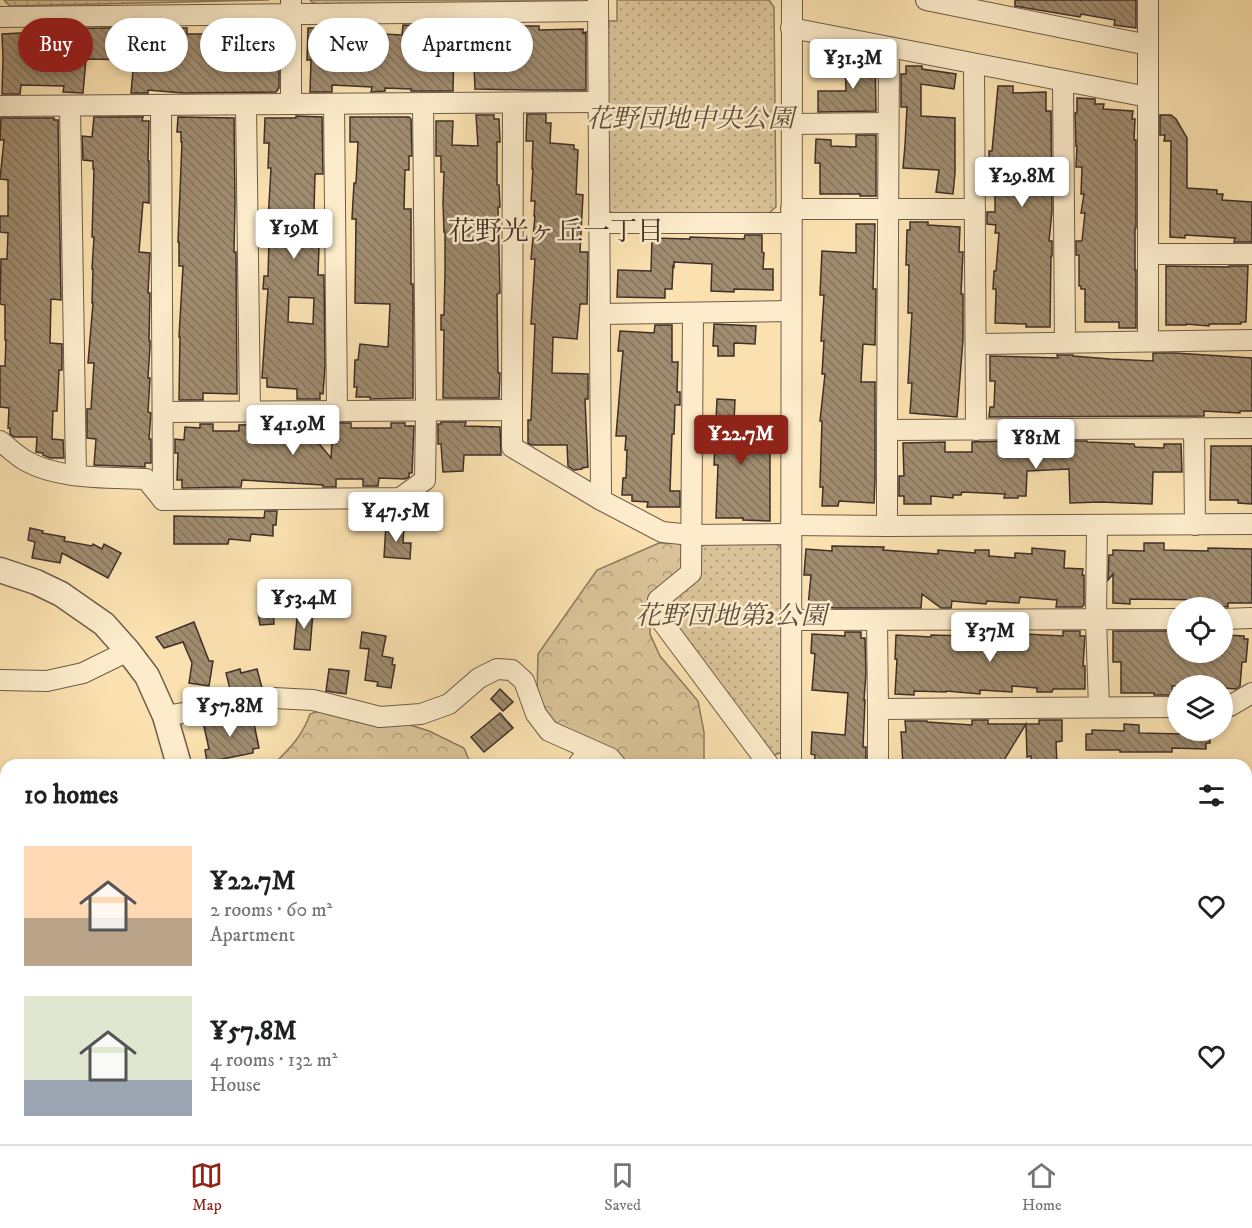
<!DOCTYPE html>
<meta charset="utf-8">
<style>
:root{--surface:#fff;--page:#f6f6f6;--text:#202124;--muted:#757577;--line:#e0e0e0;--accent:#8f2418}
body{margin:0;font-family:"IM FELL DW Pica","Noto Serif JP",serif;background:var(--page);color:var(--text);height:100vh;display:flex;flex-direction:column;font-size:22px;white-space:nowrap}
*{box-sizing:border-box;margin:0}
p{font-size:20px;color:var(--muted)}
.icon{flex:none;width:33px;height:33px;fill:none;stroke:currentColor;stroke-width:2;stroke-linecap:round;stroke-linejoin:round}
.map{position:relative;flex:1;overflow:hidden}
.sheet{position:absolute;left:0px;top:759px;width:1252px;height:386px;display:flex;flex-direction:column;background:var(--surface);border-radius:18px 18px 0 0;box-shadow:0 3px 9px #0003}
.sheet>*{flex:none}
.top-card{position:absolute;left:18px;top:18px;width:600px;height:54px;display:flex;gap:12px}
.controls{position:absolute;left:1167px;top:597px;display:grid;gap:12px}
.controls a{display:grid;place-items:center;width:66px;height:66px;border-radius:50%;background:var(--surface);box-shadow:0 3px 9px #0003;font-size:30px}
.price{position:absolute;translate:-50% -51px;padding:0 14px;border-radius:6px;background:#fff;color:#222;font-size:20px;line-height:39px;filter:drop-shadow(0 2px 3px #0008)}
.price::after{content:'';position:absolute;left:50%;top:36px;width:18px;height:14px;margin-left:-9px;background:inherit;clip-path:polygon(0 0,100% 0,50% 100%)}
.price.current{background:var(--accent);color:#fff}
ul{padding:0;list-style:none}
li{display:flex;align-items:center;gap:18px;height:150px;padding:0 24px}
li span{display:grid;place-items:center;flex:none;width:168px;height:120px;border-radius:0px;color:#555}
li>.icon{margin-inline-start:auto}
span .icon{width:72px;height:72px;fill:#fffc;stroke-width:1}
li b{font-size:26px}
h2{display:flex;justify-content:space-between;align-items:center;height:72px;padding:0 24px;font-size:26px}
.tag{padding:0 21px;border-radius:27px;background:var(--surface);box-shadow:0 3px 9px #0003;font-size:21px;line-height:54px}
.tag.current{background:var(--accent);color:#fff}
.tab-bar{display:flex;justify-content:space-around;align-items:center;height:84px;border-top:2px solid var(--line);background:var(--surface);font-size:16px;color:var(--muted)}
.tab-bar a{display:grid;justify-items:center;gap:3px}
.tab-bar .current{color:var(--accent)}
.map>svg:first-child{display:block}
.grass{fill:url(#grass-dots);stroke:#8c7960;stroke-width:1.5}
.forest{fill:url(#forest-crowns);stroke:#8c7960;stroke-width:1.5}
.building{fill:url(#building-back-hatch);stroke:#3e2f29;stroke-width:1.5;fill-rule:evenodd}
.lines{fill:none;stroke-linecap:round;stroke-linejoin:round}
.minor-casing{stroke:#6d5c4a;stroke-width:22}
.tertiary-casing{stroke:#6d5c4a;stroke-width:27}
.minor{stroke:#fceccb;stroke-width:20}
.tertiary{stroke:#fceccb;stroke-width:24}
.labels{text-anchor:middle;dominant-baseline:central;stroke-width:5;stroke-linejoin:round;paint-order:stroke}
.park-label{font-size:26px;font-style:italic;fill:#5d4d3f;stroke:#fceccb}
.neighbourhood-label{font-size:27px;fill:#3e2f29;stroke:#fceccb}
</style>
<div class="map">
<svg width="1252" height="1144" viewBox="0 0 1252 1144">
<defs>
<pattern id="grass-dots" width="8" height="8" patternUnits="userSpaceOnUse" patternTransform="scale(1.5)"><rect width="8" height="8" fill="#dac398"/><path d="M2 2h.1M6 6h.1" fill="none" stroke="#b29f7c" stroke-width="1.8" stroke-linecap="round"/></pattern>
<pattern id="forest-crowns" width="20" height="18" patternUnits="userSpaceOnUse" patternTransform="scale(1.5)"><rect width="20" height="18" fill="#dac398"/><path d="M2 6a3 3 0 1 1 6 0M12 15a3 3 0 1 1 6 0" fill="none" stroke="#b29f7c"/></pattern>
<pattern id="building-back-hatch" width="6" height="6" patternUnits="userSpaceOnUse" patternTransform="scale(1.5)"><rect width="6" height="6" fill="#a08c6f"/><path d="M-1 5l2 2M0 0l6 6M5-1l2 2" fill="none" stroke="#84735b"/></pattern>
</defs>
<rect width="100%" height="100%" fill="#fae1af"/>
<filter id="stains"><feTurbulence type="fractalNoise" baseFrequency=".00333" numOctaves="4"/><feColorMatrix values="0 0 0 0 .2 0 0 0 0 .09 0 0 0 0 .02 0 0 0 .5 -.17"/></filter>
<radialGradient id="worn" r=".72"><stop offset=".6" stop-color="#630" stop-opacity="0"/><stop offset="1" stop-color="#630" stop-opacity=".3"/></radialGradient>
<g class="grass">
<polygon points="4,0 269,0 10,6"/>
<polygon points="310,0 576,0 573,4 316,6"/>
<polygon points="617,0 769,0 774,7 776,207 767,215 615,217 606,207 605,31 609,28 609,21 617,21"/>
<polygon points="708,541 773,541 783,550 782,752 770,757 663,613 665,603 699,549"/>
</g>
<g class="forest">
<polygon points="659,543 679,543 686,551 685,570 650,616 650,634 660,656 698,701 704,732 704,765 626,765 617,756 573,734 549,718 537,696 538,654 597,570"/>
<path d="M 322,710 L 407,724 L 429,731 L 464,748 L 471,765 L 273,765 C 289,749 302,737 310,714 Z"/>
<polygon points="1252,853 1252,1092 1246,1092 1246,855"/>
<polygon points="619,1139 822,1139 809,1144 624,1144"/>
</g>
<g class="building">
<polygon points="1015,0 1136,0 1136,28 1114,25 1115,20 1081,14 1080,17 1015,6"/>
<polygon points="449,24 452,25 452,26 521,29 521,26 539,26 539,30 583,29 583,33 586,32 586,90 528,90 475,89 473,42 454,42 453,91 411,91 411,89 385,88 385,91 371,92 372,87 332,85 332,92 310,92 311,60 307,60 308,28 348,29 348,26 363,26 363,33 402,35 403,25 438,26 438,25"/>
<polygon points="107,28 124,28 124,31 167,31 167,28 187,28 187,34 249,34 250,62 274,63 274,67 279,68 279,88 276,92 183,93 148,90 148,93 131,93 134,60 86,59 83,93 63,92 64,86 21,85 20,94 2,94 3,57 2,34 40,32 40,29"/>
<polygon points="875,59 876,111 818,112 818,91 846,91 845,60"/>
<polygon points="906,66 922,66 922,69 956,74 954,89 921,84 921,116 955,118 955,173 953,194 936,192 939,170 903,168 905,145 907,107 901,107 901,74 906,74"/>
<polygon points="998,86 1013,86 1013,93 1046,92 1046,111 1051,111 1052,211 1049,241 1052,241 1052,256 1051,256 1050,327 1026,327 1026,324 995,323 996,294 996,289 993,289 994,271 996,271 999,233 995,233 996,225 987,224 987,212 995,212 995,172 989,172 989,151 992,151"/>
<polygon points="1077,98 1095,99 1095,104 1104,104 1103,109 1133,111 1132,119 1135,119 1134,140 1136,140 1136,228 1135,228 1135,270 1136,270 1136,328 1119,328 1119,322 1085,322 1085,289 1081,289 1081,286 1079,286 1079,255 1076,255 1076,241 1082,241 1085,213 1081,213 1084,194 1081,194 1082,167 1076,167 1077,146 1076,146 1075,113 1077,113"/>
<polygon points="527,114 546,114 546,123 551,123 550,143 574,145 574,149 578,150 576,194 583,195 580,252 588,252 587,304 580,304 577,339 553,337 552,373 588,374 588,399 585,399 588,467 582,468 582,469 574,470 568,466 567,445 532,445 528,443 528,420 531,420 535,324 531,324 535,259 531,259 535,216 534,216 535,201 531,201 533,169 532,169 533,141 526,141"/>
<polygon points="476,115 494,115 494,119 499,119 500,142 497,142 497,185 499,185 500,207 498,207 500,293 497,294 498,373 500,373 499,398 443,398 444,330 441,330 441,315 444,315 445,272 445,232 444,232 443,203 444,172 441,172 441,156 436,156 436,121 453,121 452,145 478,146"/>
<polygon points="1160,115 1171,115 1176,119 1187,138 1187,188 1217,190 1217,194 1223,194 1222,200 1252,202 1252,242 1234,242 1235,238 1185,235 1185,238 1170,237 1171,141 1164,141 1165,135 1160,135"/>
<path d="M 296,116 L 322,117 L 323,174 L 315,174 L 313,246 L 319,246 L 318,275 L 324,275 L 325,366 L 323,394 L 320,393 L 320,399 L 297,399 L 297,389 L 267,387 L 267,378 L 262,378 L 268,289 L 263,289 L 264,276 L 268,276 L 269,239 L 267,239 L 271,168 L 268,168 L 269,143 L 264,143 L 265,118 L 296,118 ZM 289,297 L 314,298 L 313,324 L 288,322 Z"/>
<polygon points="94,117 143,117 142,121 149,121 148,161 149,161 149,203 143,202 139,252 150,253 148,293 150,293 149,341 150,341 150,346 148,378 150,378 148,412 151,413 149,439 151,439 151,463 145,463 145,467 94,465 96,439 87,438 87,409 91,409 94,363 88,363 93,303 92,303 93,269 92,269 94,237 92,237 94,169 93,169 93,161 83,160 82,136 92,137"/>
<polygon points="178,117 234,118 235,203 234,252 236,252 237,394 203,393 203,400 179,400 180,337 179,337 183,266 179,266 179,242 178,242 182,142 181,142 181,132 177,132"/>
<polygon points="350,117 409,117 411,119 412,156 409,156 409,170 405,170 404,209 411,209 411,284 413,284 413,398 370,399 370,397 356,397 357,387 354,387 355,360 358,360 360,344 388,347 390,304 355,303 356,219 352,219 354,183 356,183 358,142 350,142"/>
<polygon points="1,118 54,118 54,120 58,120 61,300 51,299 50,343 62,344 62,370 59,370 57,411 53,411 52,439 63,440 64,458 50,458 43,455 43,453 36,452 37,437 14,437 10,434 10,428 8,428 9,408 0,407 0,366 5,366 6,340 5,340 5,305 0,304 1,259 7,259 8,233 0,232 0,216 8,216 8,180 0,179 4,140 0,140"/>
<polygon points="856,135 876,135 876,196 860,196 860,194 820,194 820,163 815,163 816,139 831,140 831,146 856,147"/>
<polygon points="910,222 928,222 928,225 960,227 959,252 963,252 961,294 963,294 963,339 957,417 910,413 912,383 908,383 912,313 908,313 909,265 906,265 907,230 910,230"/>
<polygon points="856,224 875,224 873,289 876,289 875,345 863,344 861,382 875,382 875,480 874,503 839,501 838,506 822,506 823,487 820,487 822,421 820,421 825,374 822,374 824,341 821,341 824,295 820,295 822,251 856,253"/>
<polygon points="745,235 762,235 762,252 764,253 763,269 773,269 773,290 734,289 734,292 711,291 712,264 674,262 674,267 673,266 672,289 665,289 665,298 617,297 618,270 651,271 652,238 690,239 690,237 744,239"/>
<polygon points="1166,266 1229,267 1229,266 1248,266 1246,322 1241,322 1241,324 1209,324 1209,326 1186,324 1186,325 1166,325"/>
<polygon points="714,324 756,326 755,344 734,343 734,356 718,356 718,346 713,346"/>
<polygon points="655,325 672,325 672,362 678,362 677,392 680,392 680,405 675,405 674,434 672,434 670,491 680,491 680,507 647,507 648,502 632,501 632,495 622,495 623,478 626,478 627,450 625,450 626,436 616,436 623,351 618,351 620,331 654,333"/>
<polygon points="1153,353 1175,353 1252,358 1252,411 1240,411 1240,413 1204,411 1204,416 989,417 990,407 994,407 995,381 990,381 990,356 1058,358 1057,355 1073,355 1073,356 1110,359 1153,361"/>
<polygon points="717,399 735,400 734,420 767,421 766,453 770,453 770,521 743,520 743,518 716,518 718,465 714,465"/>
<polygon points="441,422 466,422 465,426 500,427 501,455 464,455 463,471 443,472 441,444 438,444 438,424 441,424"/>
<polygon points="333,423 351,423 351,428 391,428 391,423 405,423 405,426 414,426 412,473 409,473 409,477 405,479 379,478 378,486 363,486 363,479 336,479 336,487 323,487 323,485 242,480 241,487 182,488 182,480 177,480 178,453 175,453 175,439 184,440 185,427 200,428 200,424 213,424 213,431 239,431 239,425 289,424 289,443 306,428 331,458"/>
<polygon points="1007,441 1008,447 1033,446 1033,441 1087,441 1087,442 1134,444 1135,447 1164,448 1164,444 1181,444 1182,472 1153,472 1152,504 1100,502 1070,503 1069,469 1027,471 1026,496 1018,496 1018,498 1004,498 1005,494 962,492 961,495 953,495 953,498 931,496 931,504 904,504 904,496 899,496 899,476 904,476 903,443 945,442 945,452 972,452 972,442"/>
<polygon points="1211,446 1252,446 1252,504 1238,503 1238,500 1210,500"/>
<polygon points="265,511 277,511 276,525 273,525 273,536 251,534 250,541 229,539 228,544 174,544 174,516 264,518"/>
<polygon points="386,524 404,524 403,543 411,543 410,559 384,557"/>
<polygon points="30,528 43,531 42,533 65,537 64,541 92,546 93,544 102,549 104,544 121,553 108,578 62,553 60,563 32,558 35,542 28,540"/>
<polygon points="1144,543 1164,543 1164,550 1208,551 1208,548 1252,549 1252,603 1228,603 1228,607 1208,606 1208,600 1130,599 1130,604 1113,603 1113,574 1108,580 1109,555 1113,555 1113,550 1144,551"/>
<polygon points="832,546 884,547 883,550 938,554 938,550 975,553 975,550 989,550 989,556 1015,558 1015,553 1032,554 1032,548 1065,551 1064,568 1083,569 1082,575 1084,575 1084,605 1082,607 1056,607 1057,600 1020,597 1019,603 987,601 986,604 952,601 951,608 941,608 922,594 921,608 835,608 808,606 811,575 804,575 806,549 832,551"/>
<polygon points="298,609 313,611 310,650 294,649"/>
<polygon points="273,611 274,624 260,625 258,612"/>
<polygon points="194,622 209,661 213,661 209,686 189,683 192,663 183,642 164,648 156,637"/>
<polygon points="1063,631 1080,631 1080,636 1085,636 1083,666 1085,666 1085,689 1053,689 1052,692 1037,692 1037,688 1012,686 1012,692 980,690 980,694 946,691 946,692 914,691 914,695 895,694 897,659 895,659 896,635 931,637 931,635 970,636 970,633 1005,635 1005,633 1063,636"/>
<polygon points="1113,631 1178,631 1178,652 1224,652 1226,635 1244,636 1244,639 1248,639 1246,662 1242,662 1240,686 1236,689 1224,688 1224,686 1172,686 1172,695 1154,695 1154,693 1121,693 1121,662 1113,662"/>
<polygon points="362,632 386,636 382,656 393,658 392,665 395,665 391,688 377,686 378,682 365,680 369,649 360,648"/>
<polygon points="845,632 861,632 861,638 865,638 866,673 864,700 865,700 863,747 866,747 866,765 814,765 815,755 811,754 812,732 845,735 848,693 812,690 815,654 811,653 812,634 845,636"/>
<polygon points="240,669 241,673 257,669 262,688 231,693 226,673"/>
<polygon points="329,669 349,671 346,694 326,691"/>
<polygon points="500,689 513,702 503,711 491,699"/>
<polygon points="500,713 513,728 484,752 471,737"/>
<polygon points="252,714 259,748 253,749 253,753 207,762 205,750 209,749 203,722"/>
<polygon points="972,720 988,720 988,724 1039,724 1039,720 1062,720 1062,741 1056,742 1057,765 1031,765 1031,756 1027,757 1026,724 1001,765 903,765 901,732 906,732 905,721 927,721 927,722 972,725"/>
<polygon points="1124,724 1139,725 1139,733 1184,734 1184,730 1210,730 1210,743 1206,743 1206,749 1172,748 1172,752 1120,752 1120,750 1086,750 1086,734 1092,734 1092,730 1124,731"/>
</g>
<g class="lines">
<g class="minor-casing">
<g id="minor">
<polyline points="291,0 291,104"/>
<polyline points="598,0 601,500"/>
<polyline points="926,0 1148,45"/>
<polyline points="0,17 598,11"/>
<polyline points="791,28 1148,97"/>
<polyline points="974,64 976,430"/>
<polyline points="1063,81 1065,342"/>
<polyline points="334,104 337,412"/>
<polyline points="161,105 163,500"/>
<polyline points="246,105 250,412"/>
<polyline points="0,106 598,102"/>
<polyline points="70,106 76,475"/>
<polyline points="791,124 888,123"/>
<polyline points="791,209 975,209"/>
<polyline points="599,223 791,223"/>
<polyline points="1149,254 1252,254"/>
<polyline points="693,313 691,573 658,600 657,615 769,765"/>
<polyline points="600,314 791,311"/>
<polyline points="1148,341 1148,0"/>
<polyline points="976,344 1252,340"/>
<polyline points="512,410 513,103"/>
<polyline points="163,412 512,410 512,447 601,500 662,532 692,535 791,534"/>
<polyline points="1194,428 1195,525"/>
<polyline points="887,430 889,47"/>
<path d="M 0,441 C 8,447 17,456 26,461 C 60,480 108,477 146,479 L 163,500"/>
<polyline points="163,500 400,498 425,480 426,412 423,103"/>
<polyline points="791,525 887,526 1252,524"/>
<polyline points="1097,525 1096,620 1099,707"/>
<polyline points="887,526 887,430 1252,428"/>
<polyline points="1222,619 1252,618"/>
<polyline points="792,620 1178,619"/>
<polyline points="877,620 878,709"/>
<polyline points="0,680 47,681 83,673 128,651"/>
<polyline points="1222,706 1230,706 1252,693"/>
<polyline points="165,716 274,698 313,700 380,717 421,714 449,704 479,678 497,669 512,670 524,681 536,714 549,731 610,758 616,765"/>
<polyline points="578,765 589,749"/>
<polyline points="791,765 792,0"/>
<polyline points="878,765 878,709 1178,707"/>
<polyline points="1246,849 1252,847"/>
<polyline points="167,1144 171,1138"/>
<polyline points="989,1144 989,1138"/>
</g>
</g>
<g class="tertiary-casing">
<g id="tertiary">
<polyline points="0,570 36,582 61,594 104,624 128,651 147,676 165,716 179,765"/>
<polyline points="492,1138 499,1144"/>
</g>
</g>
<use href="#minor" class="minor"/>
<use href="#tertiary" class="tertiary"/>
</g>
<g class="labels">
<g class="park-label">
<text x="690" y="119">花野団地中央公園</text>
<text x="731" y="616">花野団地第2公園</text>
</g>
<g class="neighbourhood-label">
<text x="556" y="232">花野光ヶ丘一丁目</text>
</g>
</g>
<rect width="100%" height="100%" filter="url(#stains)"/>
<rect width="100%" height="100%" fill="url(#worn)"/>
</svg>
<div class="controls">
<a><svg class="icon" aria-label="locate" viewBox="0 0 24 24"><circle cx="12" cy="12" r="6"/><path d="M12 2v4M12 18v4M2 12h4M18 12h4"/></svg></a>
<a><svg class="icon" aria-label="layers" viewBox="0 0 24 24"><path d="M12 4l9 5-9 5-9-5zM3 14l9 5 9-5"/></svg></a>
</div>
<b class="price" style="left:853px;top:90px">¥31.3M</b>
<b class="price" style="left:1022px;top:208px">¥29.8M</b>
<b class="price" style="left:294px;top:260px">¥19M</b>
<b class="price" style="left:293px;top:456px">¥41.9M</b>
<b class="price current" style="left:741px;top:466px">¥22.7M</b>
<b class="price" style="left:1036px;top:470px">¥81M</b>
<b class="price" style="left:396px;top:543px">¥47.5M</b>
<b class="price" style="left:304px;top:630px">¥53.4M</b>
<b class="price" style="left:990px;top:663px">¥37M</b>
<b class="price" style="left:230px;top:738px">¥57.8M</b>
<div class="top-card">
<a class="tag current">Buy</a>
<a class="tag">Rent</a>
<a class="tag">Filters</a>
<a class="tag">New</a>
<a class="tag">Apartment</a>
</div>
<section class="sheet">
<h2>10 homes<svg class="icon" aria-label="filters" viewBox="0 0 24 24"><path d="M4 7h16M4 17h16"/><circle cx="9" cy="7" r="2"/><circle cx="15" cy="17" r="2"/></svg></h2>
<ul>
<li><span style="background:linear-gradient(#ffd9b3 60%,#b9a48a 0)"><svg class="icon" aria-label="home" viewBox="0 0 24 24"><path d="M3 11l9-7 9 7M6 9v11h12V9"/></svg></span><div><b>¥22.7M</b><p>2 rooms · 60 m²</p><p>Apartment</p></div><svg class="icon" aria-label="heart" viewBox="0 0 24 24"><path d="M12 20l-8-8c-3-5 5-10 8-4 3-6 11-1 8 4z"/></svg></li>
<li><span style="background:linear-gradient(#dfe7d0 70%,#9aa5b1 0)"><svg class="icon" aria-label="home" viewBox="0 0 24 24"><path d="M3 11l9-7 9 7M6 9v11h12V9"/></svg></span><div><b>¥57.8M</b><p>4 rooms · 132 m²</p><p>House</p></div><svg class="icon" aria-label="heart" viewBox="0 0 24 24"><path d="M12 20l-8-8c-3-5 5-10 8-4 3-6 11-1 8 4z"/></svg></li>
</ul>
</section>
</div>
<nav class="tab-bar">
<a class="current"><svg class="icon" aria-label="map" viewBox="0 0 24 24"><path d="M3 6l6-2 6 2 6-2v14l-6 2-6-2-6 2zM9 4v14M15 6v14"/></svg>Map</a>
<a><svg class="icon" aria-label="saved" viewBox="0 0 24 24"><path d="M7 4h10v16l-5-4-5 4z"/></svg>Saved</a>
<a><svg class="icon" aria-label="home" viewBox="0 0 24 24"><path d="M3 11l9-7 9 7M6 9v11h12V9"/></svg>Home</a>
</nav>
